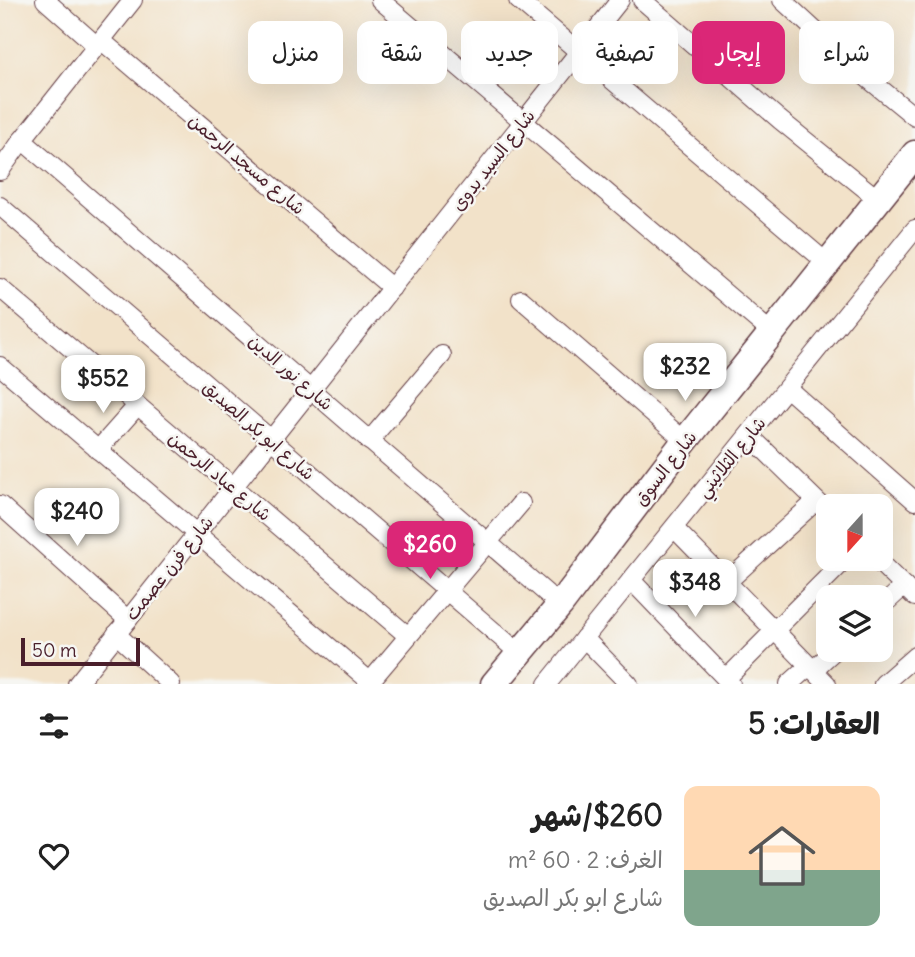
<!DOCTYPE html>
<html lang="ar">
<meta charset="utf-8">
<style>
:root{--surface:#fff;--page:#f2f2f2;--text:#222;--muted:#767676;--line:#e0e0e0;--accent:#db2777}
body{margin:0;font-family:Delius,"Playpen Sans Arabic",sans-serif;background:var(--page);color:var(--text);direction:rtl;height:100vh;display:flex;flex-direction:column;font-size:26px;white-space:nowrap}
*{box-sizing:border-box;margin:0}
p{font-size:23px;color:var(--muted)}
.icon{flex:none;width:38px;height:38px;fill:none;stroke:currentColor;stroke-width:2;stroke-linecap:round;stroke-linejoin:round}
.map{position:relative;height:684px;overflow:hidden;direction:ltr}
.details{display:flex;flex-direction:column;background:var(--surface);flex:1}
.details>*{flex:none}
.top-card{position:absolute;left:21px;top:21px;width:873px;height:63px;direction:rtl;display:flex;gap:14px}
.needle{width:46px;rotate:201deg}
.tools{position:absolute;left:816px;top:494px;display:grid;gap:14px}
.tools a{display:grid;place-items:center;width:77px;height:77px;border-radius:14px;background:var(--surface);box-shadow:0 7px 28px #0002;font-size:35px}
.scale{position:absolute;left:21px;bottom:18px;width:119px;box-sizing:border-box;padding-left:7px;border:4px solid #4a1f2b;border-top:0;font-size:19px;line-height:24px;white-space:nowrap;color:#4a1f2b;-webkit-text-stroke:5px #f6f6f2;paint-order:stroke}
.price{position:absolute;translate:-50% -60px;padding:0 16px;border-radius:14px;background:#fff;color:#222;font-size:23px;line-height:46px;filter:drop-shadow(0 2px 4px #0008)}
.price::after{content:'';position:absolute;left:50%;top:42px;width:21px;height:16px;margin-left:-10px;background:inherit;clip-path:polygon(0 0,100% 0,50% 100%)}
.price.current{background:var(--accent);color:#fff}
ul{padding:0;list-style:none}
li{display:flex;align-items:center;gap:21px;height:175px;padding:0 35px}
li+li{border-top:2px solid var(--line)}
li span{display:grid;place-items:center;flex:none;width:196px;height:140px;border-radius:14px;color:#555}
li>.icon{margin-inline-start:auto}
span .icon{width:84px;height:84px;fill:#fffc;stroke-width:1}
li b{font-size:30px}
h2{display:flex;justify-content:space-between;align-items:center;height:84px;padding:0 35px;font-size:30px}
.pill{padding:0 24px;border-radius:14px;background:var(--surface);box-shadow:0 7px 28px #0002;font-size:24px;line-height:63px}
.pill.current{background:var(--accent);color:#fff}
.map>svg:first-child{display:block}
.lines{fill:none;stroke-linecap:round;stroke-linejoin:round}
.street-casing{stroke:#633c43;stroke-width:20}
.secondary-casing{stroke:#633c43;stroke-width:29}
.street{stroke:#fff;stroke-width:18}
.secondary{stroke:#fff;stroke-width:26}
.labels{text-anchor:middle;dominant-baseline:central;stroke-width:5;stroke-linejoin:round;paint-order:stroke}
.street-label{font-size:18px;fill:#4a1f2b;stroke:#f6f6f2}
</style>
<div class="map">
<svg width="915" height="684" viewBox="0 0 915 684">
<rect width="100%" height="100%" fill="#f6f6f2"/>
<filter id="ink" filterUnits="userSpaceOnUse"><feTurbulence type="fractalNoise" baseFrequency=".0143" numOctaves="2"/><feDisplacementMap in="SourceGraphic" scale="14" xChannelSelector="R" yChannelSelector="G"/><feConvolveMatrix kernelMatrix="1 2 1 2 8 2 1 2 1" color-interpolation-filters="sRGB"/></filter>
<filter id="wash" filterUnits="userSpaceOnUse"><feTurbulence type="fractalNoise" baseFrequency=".00686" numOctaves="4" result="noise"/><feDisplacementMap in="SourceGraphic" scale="28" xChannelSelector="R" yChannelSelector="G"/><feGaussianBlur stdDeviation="1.57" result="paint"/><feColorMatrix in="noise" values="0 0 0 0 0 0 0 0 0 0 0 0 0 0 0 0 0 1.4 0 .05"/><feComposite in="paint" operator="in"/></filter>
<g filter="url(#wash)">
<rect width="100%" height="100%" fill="#f2e2c9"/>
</g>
<g filter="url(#ink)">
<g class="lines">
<g class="street-casing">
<g id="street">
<polyline points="45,0 97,46"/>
<polyline points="380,0 772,333"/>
<polyline points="518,0 827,263"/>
<polyline points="642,0 780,120 879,200"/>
<polyline points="782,0 860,72 915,117"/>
<polyline points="102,41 392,288"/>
<polyline points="22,140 560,605"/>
<polyline points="0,171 22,140 133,0"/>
<polyline points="0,206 519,653"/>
<polyline points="0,288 408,636"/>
<polyline points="521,299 685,441"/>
<polyline points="0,366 373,684"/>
<polyline points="787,388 915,501"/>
<polyline points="749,435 828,512"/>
<polyline points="369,441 442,355"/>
<polyline points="98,450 137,406"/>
<polyline points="0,505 128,620"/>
<polyline points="674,528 827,684"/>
<polyline points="875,558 915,597"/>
<polyline points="631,580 731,684"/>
<polyline points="727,582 816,501"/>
<polyline points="880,608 904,586"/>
<polyline points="116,634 171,684"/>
<polyline points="584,638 629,684"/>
<polyline points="813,670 836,649"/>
<polyline points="726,679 847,558"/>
<polyline points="77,684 620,0"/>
<polyline points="368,684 521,503"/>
<polyline points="547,684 915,229"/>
<polyline points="789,684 809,666"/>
<polyline points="883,684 915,656"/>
</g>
</g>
<g class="secondary-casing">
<polyline id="secondary" points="494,684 560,605 685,441 915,154"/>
</g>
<use href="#street" class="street"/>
<use href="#secondary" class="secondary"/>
</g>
</g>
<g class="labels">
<g class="street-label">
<text transform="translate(493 160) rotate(-52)">شارع السيد بدوى</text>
<text transform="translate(247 164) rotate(40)">شارع مسجد الرحمن</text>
<text transform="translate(291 372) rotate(41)">شارع نور الدين</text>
<text transform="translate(259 430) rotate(41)">شارع ابو بكر الصديق</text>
<text transform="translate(731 457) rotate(-51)">شارع الثلاثيني</text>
<text transform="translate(665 468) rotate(-52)">شارع السوق</text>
<text transform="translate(220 476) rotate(40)">شارع عباد الرحمن</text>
<text transform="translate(169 568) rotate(-51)">شارع فرن عصمت</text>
</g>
</g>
</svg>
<div class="tools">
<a><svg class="needle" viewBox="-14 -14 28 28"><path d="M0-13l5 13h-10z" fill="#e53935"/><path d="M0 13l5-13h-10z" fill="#767676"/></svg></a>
<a><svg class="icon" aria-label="layers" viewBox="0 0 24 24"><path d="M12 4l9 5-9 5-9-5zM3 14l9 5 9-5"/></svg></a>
</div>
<div class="scale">50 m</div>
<b class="price" style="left:685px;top:403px">$232</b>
<b class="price" style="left:103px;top:415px">$552</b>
<b class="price" style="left:77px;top:548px">$240</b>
<b class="price current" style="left:430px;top:581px">$260</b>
<b class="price" style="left:695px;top:619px">$348</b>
<div class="top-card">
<a class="pill">شراء</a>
<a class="pill current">إيجار</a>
<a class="pill">تصفية</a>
<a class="pill">جديد</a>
<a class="pill">شقة</a>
<a class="pill">منزل</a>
</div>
</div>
<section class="details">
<h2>العقارات: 5<svg class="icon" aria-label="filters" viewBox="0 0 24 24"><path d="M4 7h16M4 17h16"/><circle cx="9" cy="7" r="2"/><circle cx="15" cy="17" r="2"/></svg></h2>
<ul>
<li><span style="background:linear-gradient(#ffd9b3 60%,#7fa58c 0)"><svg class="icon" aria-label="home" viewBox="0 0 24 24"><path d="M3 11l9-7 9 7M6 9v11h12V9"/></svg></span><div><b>$260/شهر</b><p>الغرف: 2 · 60 m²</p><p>شارع ابو بكر الصديق</p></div><svg class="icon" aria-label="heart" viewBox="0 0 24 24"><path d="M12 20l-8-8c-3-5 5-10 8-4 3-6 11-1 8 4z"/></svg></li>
</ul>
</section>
